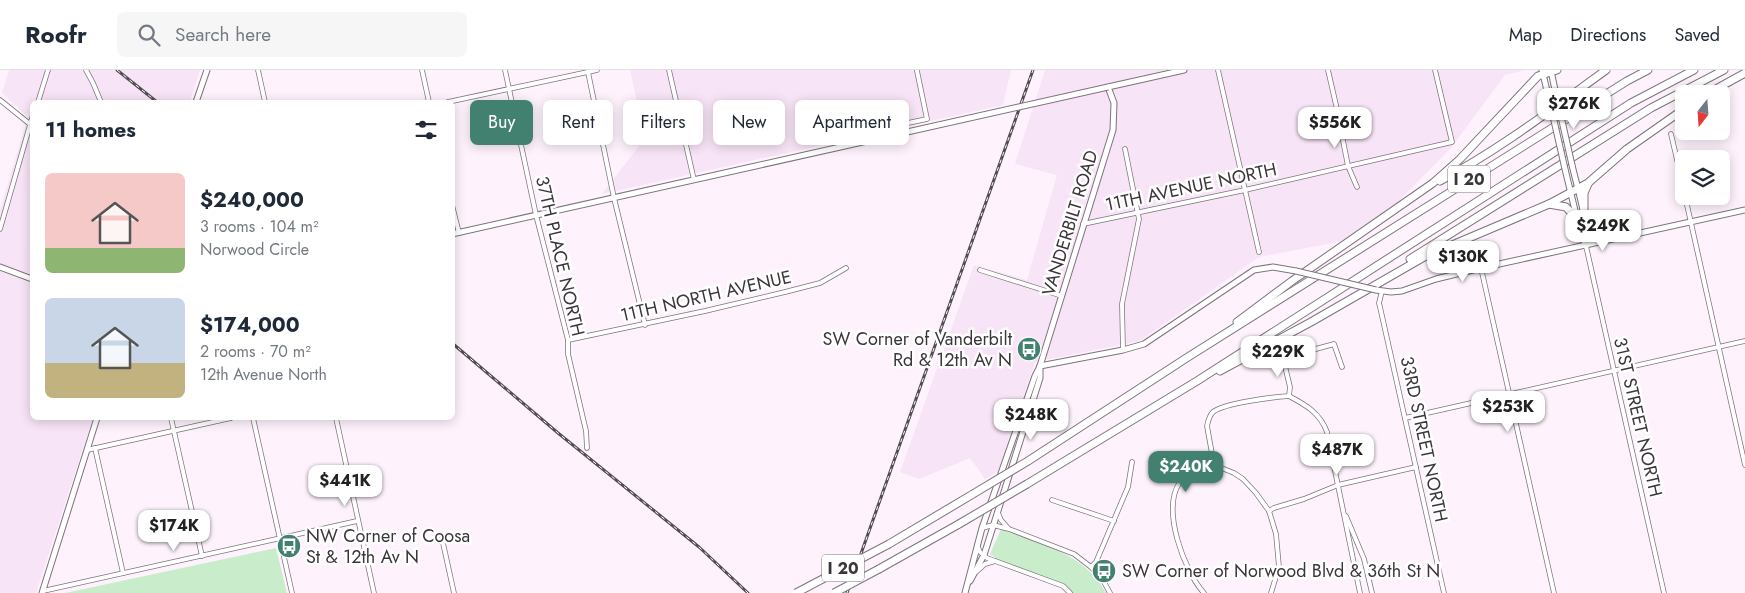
<!DOCTYPE html>
<meta charset="utf-8">
<style>
:root{--surface:#fff;--page:#f6f6f7;--text:#1f2937;--muted:#747a83;--line:#e0e1e3;--accent:#42816f}
body{margin:0;font-family:Jost,sans-serif;background:var(--page);color:var(--text);height:100vh;display:flex;flex-direction:column;font-size:19px;white-space:nowrap}
*{box-sizing:border-box;margin:0}
p{font-size:16px;color:var(--muted)}
.icon{flex:none;width:28px;height:28px;fill:none;stroke:currentColor;stroke-width:2;stroke-linecap:round;stroke-linejoin:round}
.map{position:relative;flex:1;overflow:hidden}
.sheet{position:absolute;left:30px;top:30px;width:425px;height:320px;display:flex;flex-direction:column;background:var(--surface);border-radius:8px;box-shadow:0 2px 12px #0003}
.sheet>*{flex:none}
.banner{position:absolute;left:470px;top:30px;width:475px;height:45px;display:flex;gap:10px}
.needle{width:32px;rotate:197deg}
.buttons{position:absolute;left:1675px;top:15px;display:grid;gap:10px}
.buttons a{display:grid;place-items:center;width:55px;height:55px;border-radius:8px;background:var(--surface);box-shadow:0 2px 12px #0003;font-size:25px}
.price{position:absolute;translate:-50% -42px;padding:0 11px;border-radius:10px;background:#fff;color:#222;font-size:16px;line-height:32px;filter:drop-shadow(0 1px 2px #0008)}
.price::after{content:'';position:absolute;left:50%;top:30px;width:15px;height:11px;margin-left:-8px;background:inherit;clip-path:polygon(0 0,100% 0,50% 100%)}
.price.active{background:var(--accent);color:#fff}
ul{padding:0;list-style:none}
li{display:flex;align-items:center;gap:15px;height:125px;padding:0 15px}
li span{display:grid;place-items:center;flex:none;width:140px;height:100px;border-radius:8px;color:#555}
li>.icon{margin-inline-start:auto}
span .icon{width:60px;height:60px;fill:#fffc;stroke-width:1}
li b{font-size:21px}
h2{display:flex;justify-content:space-between;align-items:center;height:60px;padding:0 15px;font-size:21px}
.pill{padding:0 18px;border-radius:8px;background:var(--surface);box-shadow:0 2px 12px #0003;font-size:18px;line-height:45px}
.pill.active{background:var(--accent);color:#fff}
header{display:flex;align-items:center;gap:30px;box-sizing:border-box;height:70px;padding:0 25px;background:var(--surface);border-bottom:1px solid var(--line)}
header strong{font-size:24px}
nav{display:flex;gap:28px;margin-inline-start:auto;font-size:18px}
.search{width:350px;height:45px;background:var(--page);display:flex;align-items:center;gap:12px;box-sizing:border-box;padding:0 18px;border-radius:8px;color:var(--muted);font-size:19px}
.map>svg:first-child{display:block}
.built{fill:#f7e4f6}
.green{fill:#c9edcb}
.lines{fill:none;stroke-linecap:round;stroke-linejoin:round}
.minor-casing{stroke:#7e737d;stroke-width:5.5}
.tertiary-casing{stroke:#7e737d;stroke-width:7}
.motorway-casing{stroke:#7e737d;stroke-width:9}
.minor{stroke:#fff;stroke-width:4}
.tertiary{stroke:#fff;stroke-width:5}
.motorway{stroke:#fff;stroke-width:7}
.rail-casing{stroke:#524d51;stroke-width:3}
.rail{stroke:#fff;stroke-width:1;stroke-dasharray:4;stroke-linecap:butt}
.tertiary-bridge-casing{stroke:#7e737d;stroke-width:7;stroke-linecap:butt}
.motorway-bridge-casing{stroke:#7e737d;stroke-width:9;stroke-linecap:butt}
.tertiary-bridge{stroke:#fff;stroke-width:5}
.motorway-bridge{stroke:#fff;stroke-width:7}
.labels{text-anchor:middle;dominant-baseline:central;stroke-width:5;stroke-linejoin:round;paint-order:stroke}
.shield{fill:#fff;stroke:#767275;stroke-width:1}
.shield-label{font-size:16px;font-weight:bold;fill:#3b363a}
.street-label{font-size:18px;fill:#3b363a;stroke:#fff}
.poi-label{font-size:18px;fill:#3b363a;stroke:#fff;text-anchor:start}
</style>
<header>
<strong>Roofr</strong>
<div class="search"><svg class="icon" aria-label="search" viewBox="0 0 24 24"><circle cx="10" cy="10" r="6"/><path d="M15 15l6 6"/></svg>Search here</div>
<nav><a>Map</a><a>Directions</a><a>Saved</a></nav>
</header>
<div class="map">
<svg width="1745" height="523" viewBox="0 0 1745 523">
<rect width="100%" height="100%" fill="#fef3fd"/>
<g class="built">
<polygon points="9,0 200,0 190,32 32,32 32,348 93,348 36,523 0,523 0,140 28,47 2,23"/>
<polygon points="630,0 1011,0 1003,35 602,124 645,68"/>
<polygon points="1045,0 1525,0 1505,5 1451,78 1388,142 1343,171 1259,187 1140,271 1035,292 998,401 985,409 970,388 919,409 900,402 974,195 1027,210 1057,105 1015,94"/>
</g>
<g class="green">
<path d="M 1001,459 C 1041,475 1084,482 1106,523 L 1073,523 L 1065,515 L 1001,491 L 990,484 Z"/>
<polygon points="276,478 287,523 65,523"/>
</g>
<g class="lines">
<g class="minor-casing">
<g id="minor">
<polyline points="86,0 93,13 101,32"/>
<polyline points="258,0 265,32"/>
<polyline points="422,0 429,32"/>
<polyline points="505,0 536,145 568,270 568,284 586,361 587,378"/>
<polyline points="669,0 694,110"/>
<polyline points="1218,0 1259,182"/>
<polyline points="1328,0 1336,35 1348,96 1357,117"/>
<polyline points="588,2 614,128 645,255"/>
<polyline points="0,30 31,55"/>
<polyline points="38,32 48,0"/>
<polyline points="448,32 597,0"/>
<polyline points="1671,64 1684,120"/>
<polyline points="868,71 865,62 872,56 889,57 927,49 917,1"/>
<polyline points="1685,126 1745,395"/>
<polyline points="452,135 459,163"/>
<polyline points="1083,154 1245,120 1452,72 1435,0"/>
<polyline points="0,159 32,48"/>
<polyline points="1586,176 1664,523"/>
<polyline points="1481,198 1554,523"/>
<polyline points="980,200 1062,226"/>
<polyline points="1382,221 1379,233 1380,237 1444,523"/>
<polyline points="568,270 705,241 785,222 820,213 846,198"/>
<polyline points="1123,280 1122,234 1139,149 1125,79"/>
<path d="M 1289,326 C 1306,335 1320,343 1327,362 L 1360,523"/>
<polyline points="1289,326 1290,317 1283,288 1334,274 1342,297"/>
<polyline points="171,348 202,486"/>
<polyline points="253,348 292,523"/>
<polyline points="336,348 374,523"/>
<polyline points="1405,348 1745,271"/>
<polyline points="95,378 123,503"/>
<polyline points="87,380 231,348"/>
<path d="M 1214,395 L 1207,356 C 1208,351 1210,345 1213,342 C 1224,333 1274,327 1289,326"/>
<polyline points="1052,430 1114,451"/>
<polyline points="1269,441 1274,438 1304,429 1338,415 1416,397"/>
<polyline points="998,443 1001,450 1008,458"/>
<polyline points="1346,446 1364,489 1372,523"/>
<polyline points="982,458 993,455 1009,459 1074,484 1091,497 1104,512 1110,523"/>
<polyline points="441,464 454,523"/>
<polyline points="977,475 980,482 987,488 1063,516 1070,523"/>
<polyline points="1091,497 1096,492 1128,417 1132,392"/>
<polyline points="976,502 985,494 995,491"/>
<polyline points="43,521 357,451"/>
<path d="M 1204,523 C 1184,501 1161,439 1180,412 C 1189,401 1201,398 1214,395 L 1234,403 L 1243,409 L 1256,423 L 1269,441 L 1276,464 L 1279,497 L 1271,523"/>
</g>
</g>
<g class="tertiary-casing">
<g id="tertiary">
<polyline points="1542,0 1550,33"/>
<polyline points="1551,1 1557,29"/>
<polyline points="196,32 207,0"/>
<path d="M 1572,95 C 1578,121 1588,149 1586,176"/>
<polyline points="1565,99 1581,165 1586,176"/>
<polyline points="452,164 876,69"/>
<polyline points="0,197 32,209"/>
<polyline points="1376,220 1391,222 1402,221 1436,209 1481,198 1745,140"/>
<polyline points="1040,296 1123,280 1144,274 1254,200 1273,197 1296,201"/>
<polyline points="970,511 984,485 1040,308 1040,299"/>
<polyline points="42,523 97,348"/>
<polyline points="965,523 982,458 1035,306 1040,296 1113,60 1114,33 1108,17 1184,0"/>
</g>
</g>
<g class="motorway-casing">
<g id="motorway">
<polyline points="1707,24 1745,3"/>
<path d="M 1440,111 C 1499,80 1552,39 1606,0"/>
<polyline points="1549,134 1566,137 1576,148"/>
<polyline points="1584,145 1584,123 1588,114"/>
<polyline points="1410,189 1651,38 1724,0"/>
<polyline points="1237,252 1292,211 1433,113 1460,89 1538,6 1557,0"/>
<polyline points="1220,301 1311,252 1424,187 1549,134 1588,113 1627,79 1684,39"/>
<polyline points="1028,391 1188,287 1627,11 1648,0"/>
<polyline points="1027,414 1197,311 1631,33 1694,0"/>
<polyline points="889,474 973,424"/>
<polyline points="879,499 959,454"/>
</g>
</g>
<use href="#minor" class="minor"/>
<use href="#tertiary" class="tertiary"/>
<use href="#motorway" class="motorway"/>
<g class="rail-casing">
<g id="rail">
<polyline points="117,0 157,32"/>
<polyline points="452,273 558,363 699,477 748,523"/>
<polyline points="847,523 1033,0"/>
</g>
</g>
<use href="#rail" class="rail"/>
<g class="tertiary-bridge-casing">
<g id="tertiary-bridge">
<polyline points="1557,29 1572,95"/>
<polyline points="1550,33 1565,99"/>
<polyline points="876,69 1108,17"/>
<polyline points="1296,201 1376,220"/>
</g>
</g>
<g class="motorway-bridge-casing">
<g id="motorway-bridge">
<polyline points="973,424 1028,391"/>
<polyline points="959,454 1027,414"/>
<polyline points="796,523 889,474"/>
<polyline points="834,523 879,499"/>
</g>
</g>
<use href="#tertiary-bridge" class="tertiary-bridge"/>
<use href="#motorway-bridge" class="motorway-bridge"/>
</g>
<defs>
<g id="bus-disc" transform="scale(1.25)"><circle r="9.5" fill="#42816f" stroke="#fff"/><path d="M-5-6H5V4H4V6H2V4H-2V6H-4V4H-5ZM-3.5-4V0h7V-4ZM-3.5 1.2v1.5H-2V1.2ZM2 1.2v1.5H3.5V1.2Z" fill="#fff"/></g>
</defs>
<g fill-rule="evenodd">
<use href="#bus-disc" x="1029" y="279"/>
<use href="#bus-disc" x="289" y="476"/>
<use href="#bus-disc" x="1104" y="501"/>
</g>
<g class="labels">
<g class="shield">
<rect x="1448" y="95.5" width="42" height="27" rx="4"/>
<rect x="822" y="484.5" width="42" height="27" rx="4"/>
</g>
<g class="shield-label">
<text x="1469" y="109">I 20</text>
<text x="843" y="498">I 20</text>
</g>
<g class="street-label">
<text transform="translate(1191 117) rotate(-12)">11TH AVENUE NORTH</text>
<text transform="translate(1070 153) rotate(-73)">VANDERBILT ROAD</text>
<text transform="translate(560 186) rotate(77)">37TH PLACE NORTH</text>
<text transform="translate(706 226) rotate(-13)">11TH NORTH AVENUE</text>
<text transform="translate(1638 347) rotate(77)">31ST STREET NORTH</text>
<text transform="translate(1424 369) rotate(78)">33RD STREET NORTH</text>
</g>
<g class="poi-label">
<text x="1012" y="269" text-anchor="end">SW Corner of Vanderbilt<tspan x="1012" dy="21">Rd &amp; 12th Av N</tspan></text>
<text x="306" y="466">NW Corner of Coosa<tspan x="306" dy="21">St &amp; 12th Av N</tspan></text>
<text x="1122" y="501">SW Corner of Norwood Blvd &amp; 36th St N</text>
</g>
</g>
</svg>
<div class="buttons">
<a><svg class="needle" viewBox="-14 -14 28 28"><path d="M0-13l5 13h-10z" fill="#e53935"/><path d="M0 13l5-13h-10z" fill="#747a83"/></svg></a>
<a><svg class="icon" aria-label="layers" viewBox="0 0 24 24"><path d="M12 4l9 5-9 5-9-5zM3 14l9 5 9-5"/></svg></a>
</div>
<b class="price" style="left:1574px;top:60px">$276K</b>
<b class="price" style="left:1335px;top:79px">$556K</b>
<b class="price" style="left:1603px;top:182px">$249K</b>
<b class="price" style="left:1463px;top:213px">$130K</b>
<b class="price" style="left:1278px;top:308px">$229K</b>
<b class="price" style="left:1508px;top:363px">$253K</b>
<b class="price" style="left:1031px;top:371px">$248K</b>
<b class="price" style="left:1337px;top:406px">$487K</b>
<b class="price active" style="left:1186px;top:423px">$240K</b>
<b class="price" style="left:345px;top:437px">$441K</b>
<b class="price" style="left:174px;top:482px">$174K</b>
<div class="banner">
<a class="pill active">Buy</a>
<a class="pill">Rent</a>
<a class="pill">Filters</a>
<a class="pill">New</a>
<a class="pill">Apartment</a>
</div>
<section class="sheet">
<h2>11 homes<svg class="icon" aria-label="filters" viewBox="0 0 24 24"><path d="M4 7h16M4 17h16"/><circle cx="9" cy="7" r="2"/><circle cx="15" cy="17" r="2"/></svg></h2>
<ul>
<li><span style="background:linear-gradient(#f6c9c9 75%,#8fb573 0)"><svg class="icon" aria-label="home" viewBox="0 0 24 24"><path d="M3 11l9-7 9 7M6 9v11h12V9"/></svg></span><div><b>$240,000</b><p>3 rooms · 104 m²</p><p>Norwood Circle</p></div></li>
<li><span style="background:linear-gradient(#c9d6e8 65%,#c2b280 0)"><svg class="icon" aria-label="home" viewBox="0 0 24 24"><path d="M3 11l9-7 9 7M6 9v11h12V9"/></svg></span><div><b>$174,000</b><p>2 rooms · 70 m²</p><p>12th Avenue North</p></div></li>
</ul>
</section>
</div>
